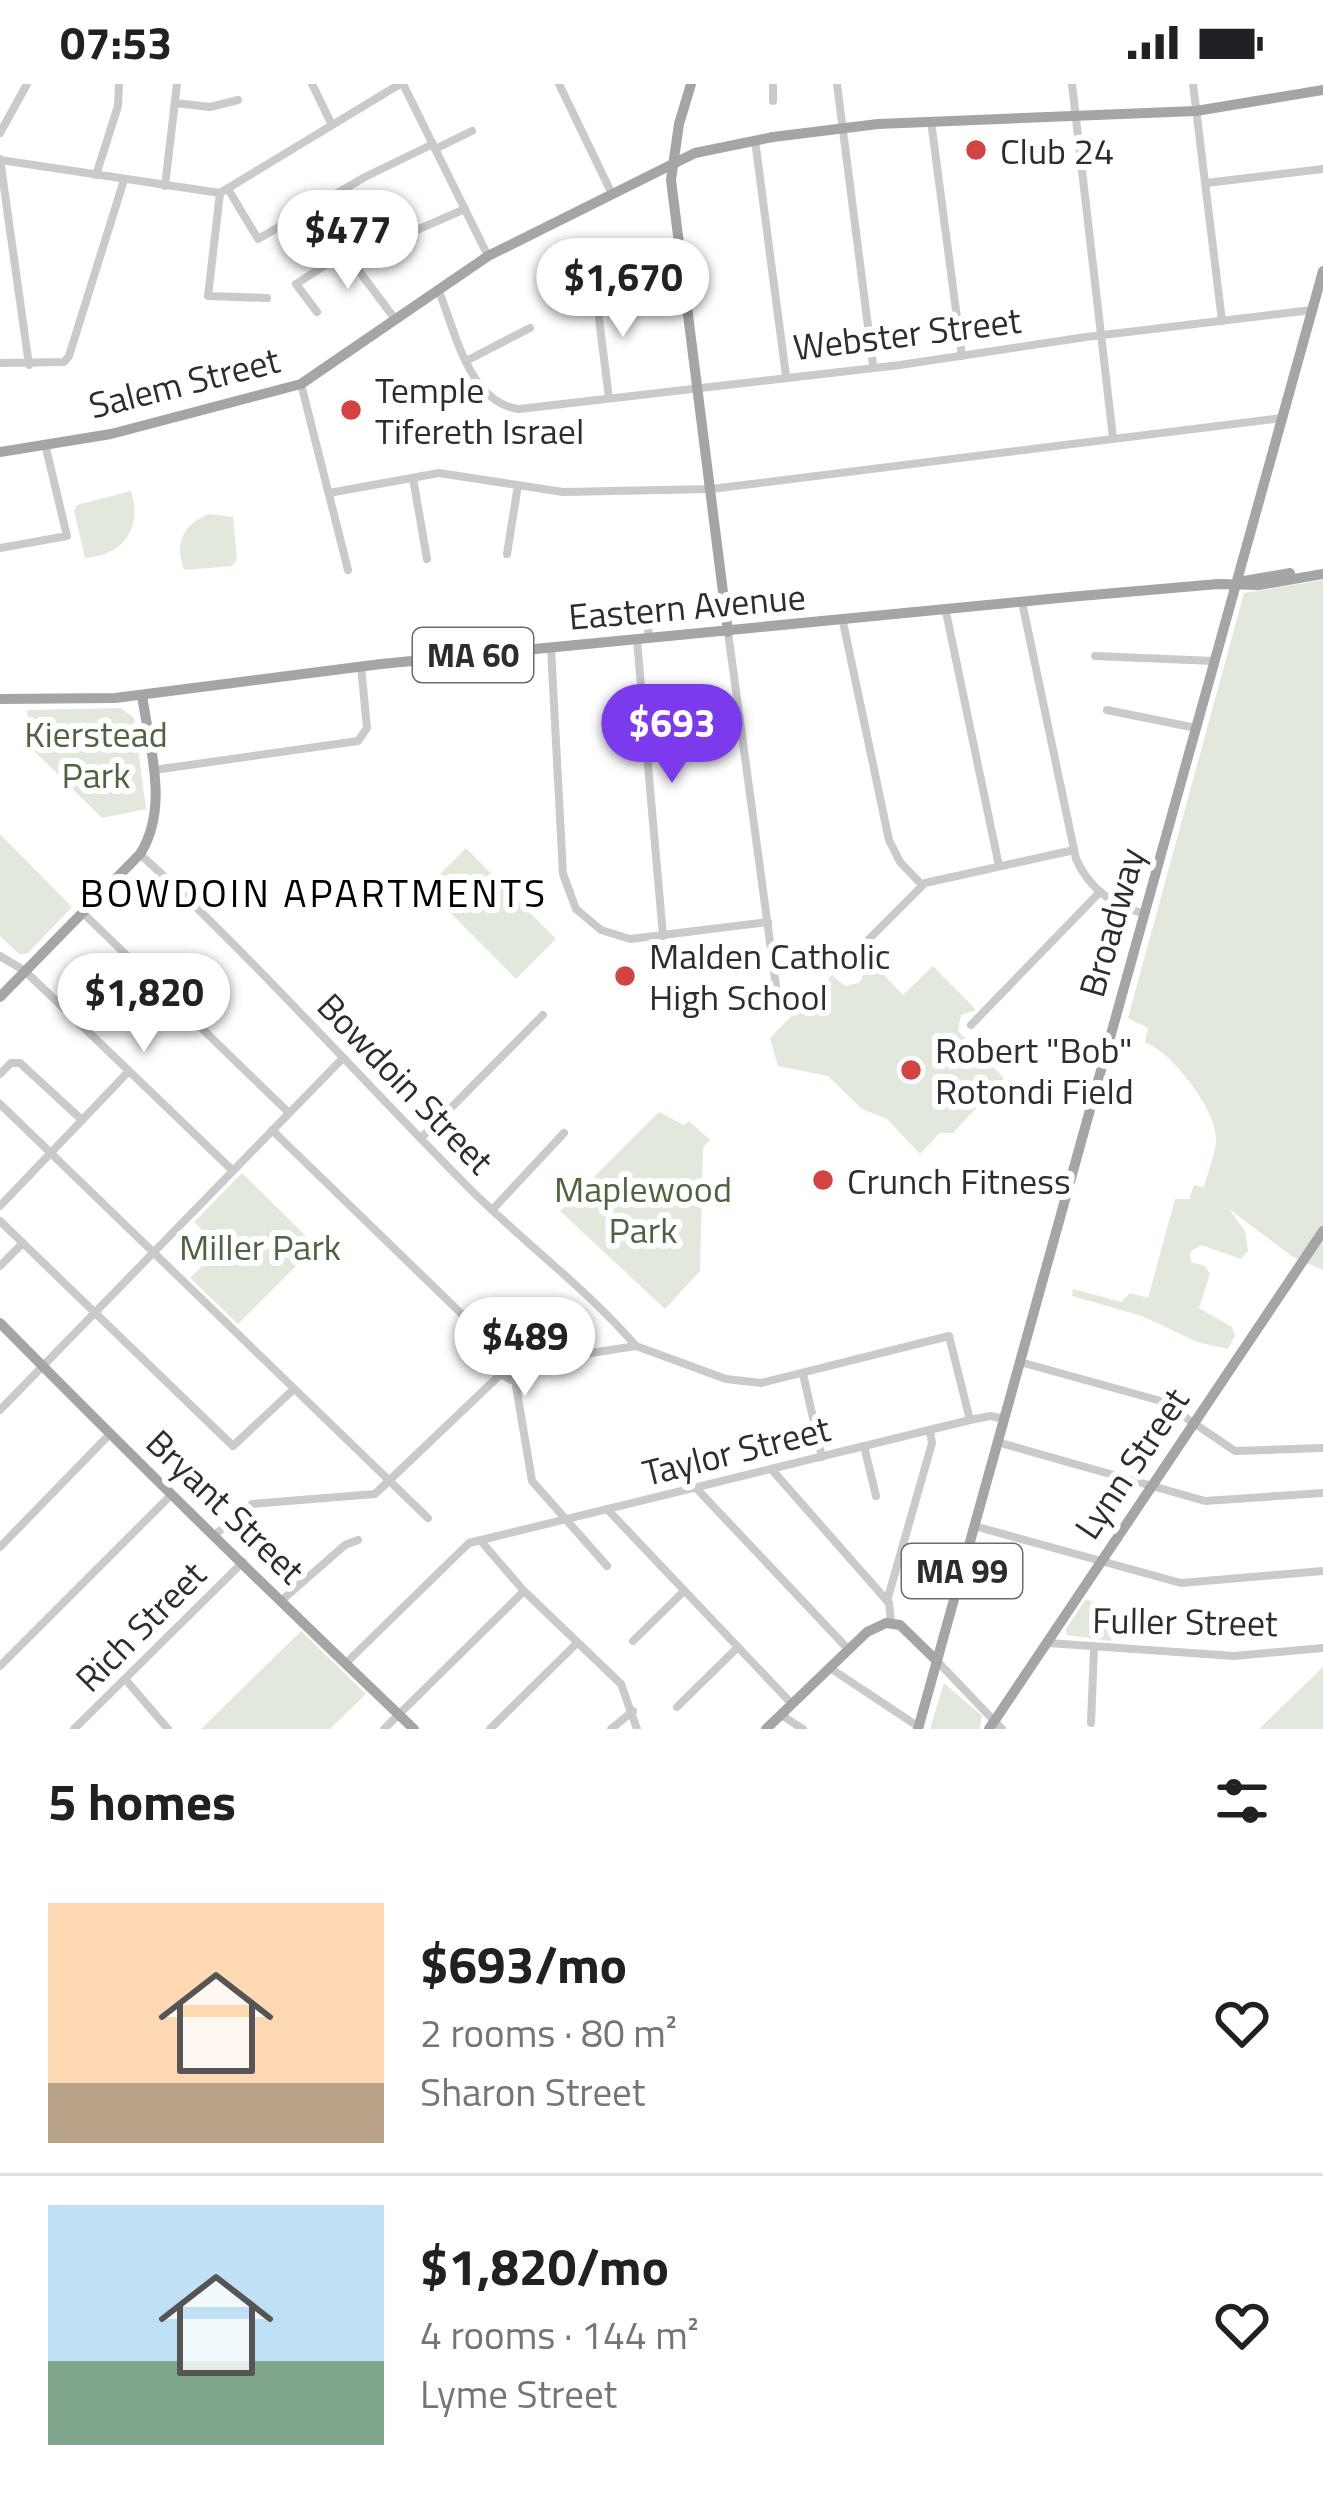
<!DOCTYPE html>
<meta charset="utf-8">
<style>
:root{--surface:#fff;--page:#f2f2f2;--text:#202124;--muted:#757577;--line:#e0e0e0;--accent:#7c3aed}
body{margin:0;font-family:"Titillium Web",sans-serif;background:var(--page);color:var(--text);height:100vh;display:flex;flex-direction:column;font-size:45px;white-space:nowrap}
*{box-sizing:border-box;margin:0}
p{font-size:39px;color:var(--muted)}
.icon{flex:none;width:66px;height:66px;fill:none;stroke:currentColor;stroke-width:2;stroke-linecap:round;stroke-linejoin:round}
.map{position:relative;height:1645px;overflow:hidden}
.side{display:flex;flex-direction:column;background:var(--surface);flex:1}
.side>*{flex:none}
.price{position:absolute;translate:-50% -102px;padding:0 27px;border-radius:42px;background:#fff;color:#222;font-size:39px;line-height:78px;filter:drop-shadow(0 3px 6px #0008)}
.price::after{content:'';position:absolute;left:50%;top:72px;width:36px;height:27px;margin-left:-18px;background:inherit;clip-path:polygon(0 0,100% 0,50% 100%)}
.price.current{background:var(--accent);color:#fff}
ul{padding:0;list-style:none}
li{display:flex;align-items:center;gap:36px;height:300px;padding:0 48px}
li+li{border-top:3px solid var(--line)}
li span{display:grid;place-items:center;flex:none;width:336px;height:240px;border-radius:0px;color:#555}
li>.icon{margin-inline-start:auto}
span .icon{width:144px;height:144px;fill:#fffc;stroke-width:1}
li b{font-size:51px}
h2{display:flex;justify-content:space-between;align-items:center;height:144px;padding:0 48px;font-size:51px}
.status{display:flex;justify-content:space-between;align-items:center;height:84px;padding:0 60px;background:var(--surface);direction:ltr}
.status svg{height:33px;fill:currentColor}
.map>svg:first-child{display:block}
.green{fill:#e2e9dc}
.lines{fill:none;stroke-linecap:round;stroke-linejoin:round}
.minor{stroke:#cacaca;stroke-width:8}
.major{stroke:#a5a5a5;stroke-width:10}
.poi-dot{fill:#d24341;stroke:#fff;stroke-width:4.5}
.labels{text-anchor:middle;dominant-baseline:central;stroke-width:12;stroke-linejoin:round;paint-order:stroke}
.shield{fill:#fff;stroke:#6c6c6c;stroke-width:3}
.shield-label{font-size:33px;font-weight:bold;fill:#2d2d2d}
.poi-label{font-size:36px;fill:#2d2d2d;stroke:#fff;text-anchor:start}
.street-label{font-size:36px;fill:#2d2d2d;stroke:#fff}
.park-label{font-size:36px;fill:#4d643f;stroke:#fff}
.neighbourhood-label{font-size:39px;letter-spacing:3px;fill:#000;stroke:#fff}
</style>
<div class="status"><b>07:53</b><svg viewBox="0 0 49 12"><path d="M0 12V9h3v3zM5 12V6h3v6zM10 12V3h3v9zM15 12V0h3v12zM26 1h20v11H26zM47 4h2v5h-2z"/></svg></div>
<div class="map">
<svg width="1323" height="1645" viewBox="0 0 1323 1645">
<rect width="100%" height="100%" fill="#fff"/>
<g class="green">
<path d="M 131,407 C 143,444 123,472 85,474 L 74,427 L 77,421 Z"/>
<path d="M 210,430 L 233,433 L 237,476 L 232,482 L 184,486 C 174,460 183,439 210,430 Z"/>
<path d="M 1323,496 L 1323,1186 L 1293,1173 L 1229,1125 L 1245,1147 L 1248,1167 L 1241,1175 L 1201,1161 L 1190,1168 L 1191,1178 L 1205,1182 L 1210,1190 L 1199,1224 L 1232,1243 L 1235,1252 L 1228,1265 L 1197,1258 L 1142,1232 L 1072,1212 L 1073,1205 L 1121,1218 L 1130,1209 L 1148,1214 L 1175,1115 L 1189,1115 L 1194,1101 L 1204,1103 C 1208,1088 1215,1071 1216,1056 C 1218,1028 1170,965 1145,959 L 1148,944 L 1128,934 L 1244,509 Z"/>
<polygon points="121,624 134,634 146,725 102,734 31,664 27,626"/>
<polygon points="0,750 72,823 27,870 19,870 0,852"/>
<polygon points="466,764 556,855 516,895 426,804"/>
<polygon points="863,869 903,911 933,882 976,926 961,931 958,947 1004,994 953,1049 940,1049 920,1070 887,1035 862,1025 828,992 778,982 770,954 832,891 845,902 859,899 865,888 861,874"/>
<polygon points="659,1028 684,1041 689,1037 710,1056 703,1063 700,1187 665,1225 560,1127"/>
<polygon points="242,1089 316,1162 238,1240 190,1194 220,1164 194,1138"/>
<polygon points="1086,1515 1113,1528 1111,1557 1067,1551 1066,1545"/>
<polygon points="301,1547 366,1610 330,1645 201,1645"/>
<polygon points="1323,1583 1323,1645 1259,1645 1261,1643"/>
<polygon points="944,1599 982,1632 980,1645 930,1645"/>
</g>
<g class="lines">
<g class="minor">
<polyline points="312,0 332,41"/>
<polyline points="403,0 488,172"/>
<polyline points="559,0 611,108"/>
<polyline points="773,0 773,17"/>
<polyline points="837,0 873,281"/>
<polyline points="1072,0 1113,354"/>
<polyline points="1193,0 1222,237"/>
<polyline points="175,19 210,23 238,16"/>
<polyline points="931,37 962,272"/>
<polyline points="0,49 27,0"/>
<polyline points="755,56 786,292"/>
<polyline points="435,65 472,47"/>
<polyline points="0,75 29,281"/>
<polyline points="0,76 220,109 400,0"/>
<polyline points="96,91 118,22 119,0"/>
<polyline points="1206,99 1323,85"/>
<polyline points="165,102 177,0"/>
<polyline points="228,105 258,155 365,93 433,60"/>
<polyline points="220,109 208,212 267,214"/>
<polyline points="350,175 465,125"/>
<polyline points="595,203 609,314"/>
<path d="M 438,205 C 455,245 468,319 519,325 L 900,281 L 1086,253 L 1312,226"/>
<polyline points="317,228 296,200 327,180 350,175 395,235"/>
<polyline points="468,276 530,244"/>
<polyline points="0,279 64,278 69,272 124,96"/>
<polyline points="301,300 348,486"/>
<polyline points="413,394 427,475"/>
<polyline points="329,409 439,389 563,408 711,405 1282,334"/>
<polyline points="0,464 67,452 45,360"/>
<polyline points="507,470 518,401"/>
<path d="M 1022,518 L 1076,775 C 1090,806 1113,821 1145,830"/>
<polyline points="646,525 649,554"/>
<polyline points="946,528 999,782"/>
<polyline points="843,538 889,756 900,778 922,801"/>
<polyline points="728,548 778,917"/>
<polyline points="637,556 663,852"/>
<polyline points="551,564 563,790 576,825 601,846 630,855 768,838"/>
<polyline points="1095,572 1214,577"/>
<polyline points="1107,626 1196,644"/>
<polyline points="154,686 358,657 367,644 361,582"/>
<path d="M 140,770 C 255,876 359,993 469,1104 C 523,1158 586,1204 636,1262"/>
<polyline points="83,829 289,1029"/>
<polyline points="0,872 25,887 232,1086"/>
<polyline points="848,886 853,871 925,799 1074,766"/>
<polyline points="971,941 1099,809"/>
<polyline points="0,990 11,979 20,979 82,1036"/>
<polyline points="0,1020 428,1434"/>
<polyline points="272,1046 503,1270"/>
<polyline points="421,1054 543,931"/>
<polyline points="0,1122 129,987"/>
<polyline points="492,1126 564,1049"/>
<polyline points="0,1137 233,1362 294,1305"/>
<polyline points="0,1182 23,1159"/>
<polyline points="1020,1278 1161,1317 1235,1367 1323,1364"/>
<polyline points="527,1279 636,1262 726,1295 761,1299 949,1252 970,1336"/>
<polyline points="501,1290 498,1279 507,1267 520,1268 527,1279"/>
<polyline points="501,1290 511,1296 520,1294 527,1279"/>
<polyline points="803,1290 822,1373"/>
<polyline points="515,1296 532,1397 607,1482"/>
<polyline points="0,1326 343,974"/>
<polyline points="997,1358 1205,1417 1323,1409"/>
<polyline points="864,1362 876,1412"/>
<polyline points="773,1387 889,1519 891,1538"/>
<polyline points="697,1405 848,1565"/>
<polyline points="607,1425 792,1620"/>
<polyline points="974,1442 1181,1499 1323,1487"/>
<polyline points="216,1450 252,1420 375,1410 501,1290"/>
<polyline points="480,1456 524,1507 621,1600 637,1645"/>
<polyline points="0,1463 108,1352"/>
<polyline points="282,1516 345,1461 358,1456"/>
<polyline points="887,1517 932,1359 930,1347"/>
<polyline points="633,1557 684,1507"/>
<polyline points="1048,1559 1234,1572 1323,1564"/>
<polyline points="937,1577 1002,1645"/>
<polyline points="346,1579 469,1459 970,1336 990,1332 1005,1335"/>
<polyline points="0,1582 172,1410"/>
<polyline points="830,1584 919,1643"/>
<polyline points="125,1595 168,1645"/>
<polyline points="677,1623 738,1563"/>
<polyline points="781,1631 803,1645"/>
<polyline points="1091,1639 1094,1564"/>
<polyline points="74,1645 243,1478"/>
<polyline points="384,1645 524,1507"/>
<polyline points="490,1645 577,1559"/>
<polyline points="611,1645 633,1627"/>
</g>
<g class="major">
<polyline points="691,0 679,40 671,96 728,548"/>
<polyline points="0,368 111,350 301,300 488,172 695,69 773,53 878,40 1196,27 1323,6"/>
<polyline points="1238,498 1290,489"/>
<polyline points="0,615 115,614 381,580 1069,513 1218,500 1259,501 1323,490"/>
<path d="M 0,913 L 140,770 C 170,723 149,662 142,611"/>
<path d="M 0,1239 C 136,1377 274,1512 414,1645"/>
<polyline points="766,1645 867,1548 886,1539 900,1541 937,1577"/>
<polyline points="918,1645 1323,187"/>
<polyline points="989,1645 1323,1147"/>
</g>
</g>
<g class="poi-dot">
<circle cx="976" cy="66" r="12"/>
<circle cx="351" cy="326" r="12"/>
<circle cx="625" cy="892" r="12"/>
<circle cx="911" cy="986" r="12"/>
<circle cx="823" cy="1096" r="12"/>
</g>
<g class="labels">
<g class="shield">
<rect x="413" y="544" width="120" height="54" rx="9"/>
<rect x="902" y="1460" width="120" height="54" rx="9"/>
</g>
<g class="shield-label">
<text x="473" y="571">MA 60</text>
<text x="962" y="1487">MA 99</text>
</g>
<g class="poi-label">
<text x="1000" y="66">Club 24</text>
<text x="375" y="305">Temple<tspan x="375" dy="41">Tifereth Israel</tspan></text>
<text x="649" y="871">Malden Catholic<tspan x="649" dy="41">High School</tspan></text>
<text x="935" y="965">Robert "Bob"<tspan x="935" dy="41">Rotondi Field</tspan></text>
<text x="847" y="1096">Crunch Fitness</text>
</g>
<g class="street-label">
<text transform="translate(907 249) rotate(-7)">Webster Street</text>
<text transform="translate(184 298) rotate(-14)">Salem Street</text>
<text transform="translate(687 522) rotate(-5)">Eastern Avenue</text>
<text transform="translate(1111 838) rotate(-74)">Broadway</text>
<text transform="translate(406 999) rotate(46)">Bowdoin Street</text>
<text transform="translate(736 1366) rotate(-14)">Taylor Street</text>
<text transform="translate(1131 1379) rotate(-56)">Lynn Street</text>
<text transform="translate(226 1422) rotate(44)">Bryant Street</text>
<text transform="translate(1185 1537) rotate(1)">Fuller Street</text>
<text transform="translate(140 1542) rotate(-45)">Rich Street</text>
</g>
<g class="park-label">
<text x="96" y="649">Kierstead<tspan x="96" dy="41">Park</tspan></text>
<text x="643" y="1104">Maplewood<tspan x="643" dy="41">Park</tspan></text>
<text x="260" y="1162">Miller Park</text>
</g>
<g class="neighbourhood-label">
<text x="314" y="808">BOWDOIN APARTMENTS</text>
</g>
</g>
</svg>
<b class="price" style="left:348px;top:208px">$477</b>
<b class="price" style="left:623px;top:256px">$1,670</b>
<b class="price current" style="left:672px;top:702px">$693</b>
<b class="price" style="left:144px;top:971px">$1,820</b>
<b class="price" style="left:525px;top:1315px">$489</b>
</div>
<section class="side">
<h2>5 homes<svg class="icon" aria-label="filters" viewBox="0 0 24 24"><path d="M4 7h16M4 17h16"/><circle cx="9" cy="7" r="2"/><circle cx="15" cy="17" r="2"/></svg></h2>
<ul>
<li><span style="background:linear-gradient(#ffd9b3 75%,#b9a48a 0)"><svg class="icon" aria-label="home" viewBox="0 0 24 24"><path d="M3 11l9-7 9 7M6 9v11h12V9"/></svg></span><div><b>$693/mo</b><p>2 rooms · 80 m²</p><p>Sharon Street</p></div><svg class="icon" aria-label="heart" viewBox="0 0 24 24"><path d="M12 20l-8-8c-3-5 5-10 8-4 3-6 11-1 8 4z"/></svg></li>
<li><span style="background:linear-gradient(#bfe0f5 65%,#7fa58c 0)"><svg class="icon" aria-label="home" viewBox="0 0 24 24"><path d="M3 11l9-7 9 7M6 9v11h12V9"/></svg></span><div><b>$1,820/mo</b><p>4 rooms · 144 m²</p><p>Lyme Street</p></div><svg class="icon" aria-label="heart" viewBox="0 0 24 24"><path d="M12 20l-8-8c-3-5 5-10 8-4 3-6 11-1 8 4z"/></svg></li>
</ul>
</section>
